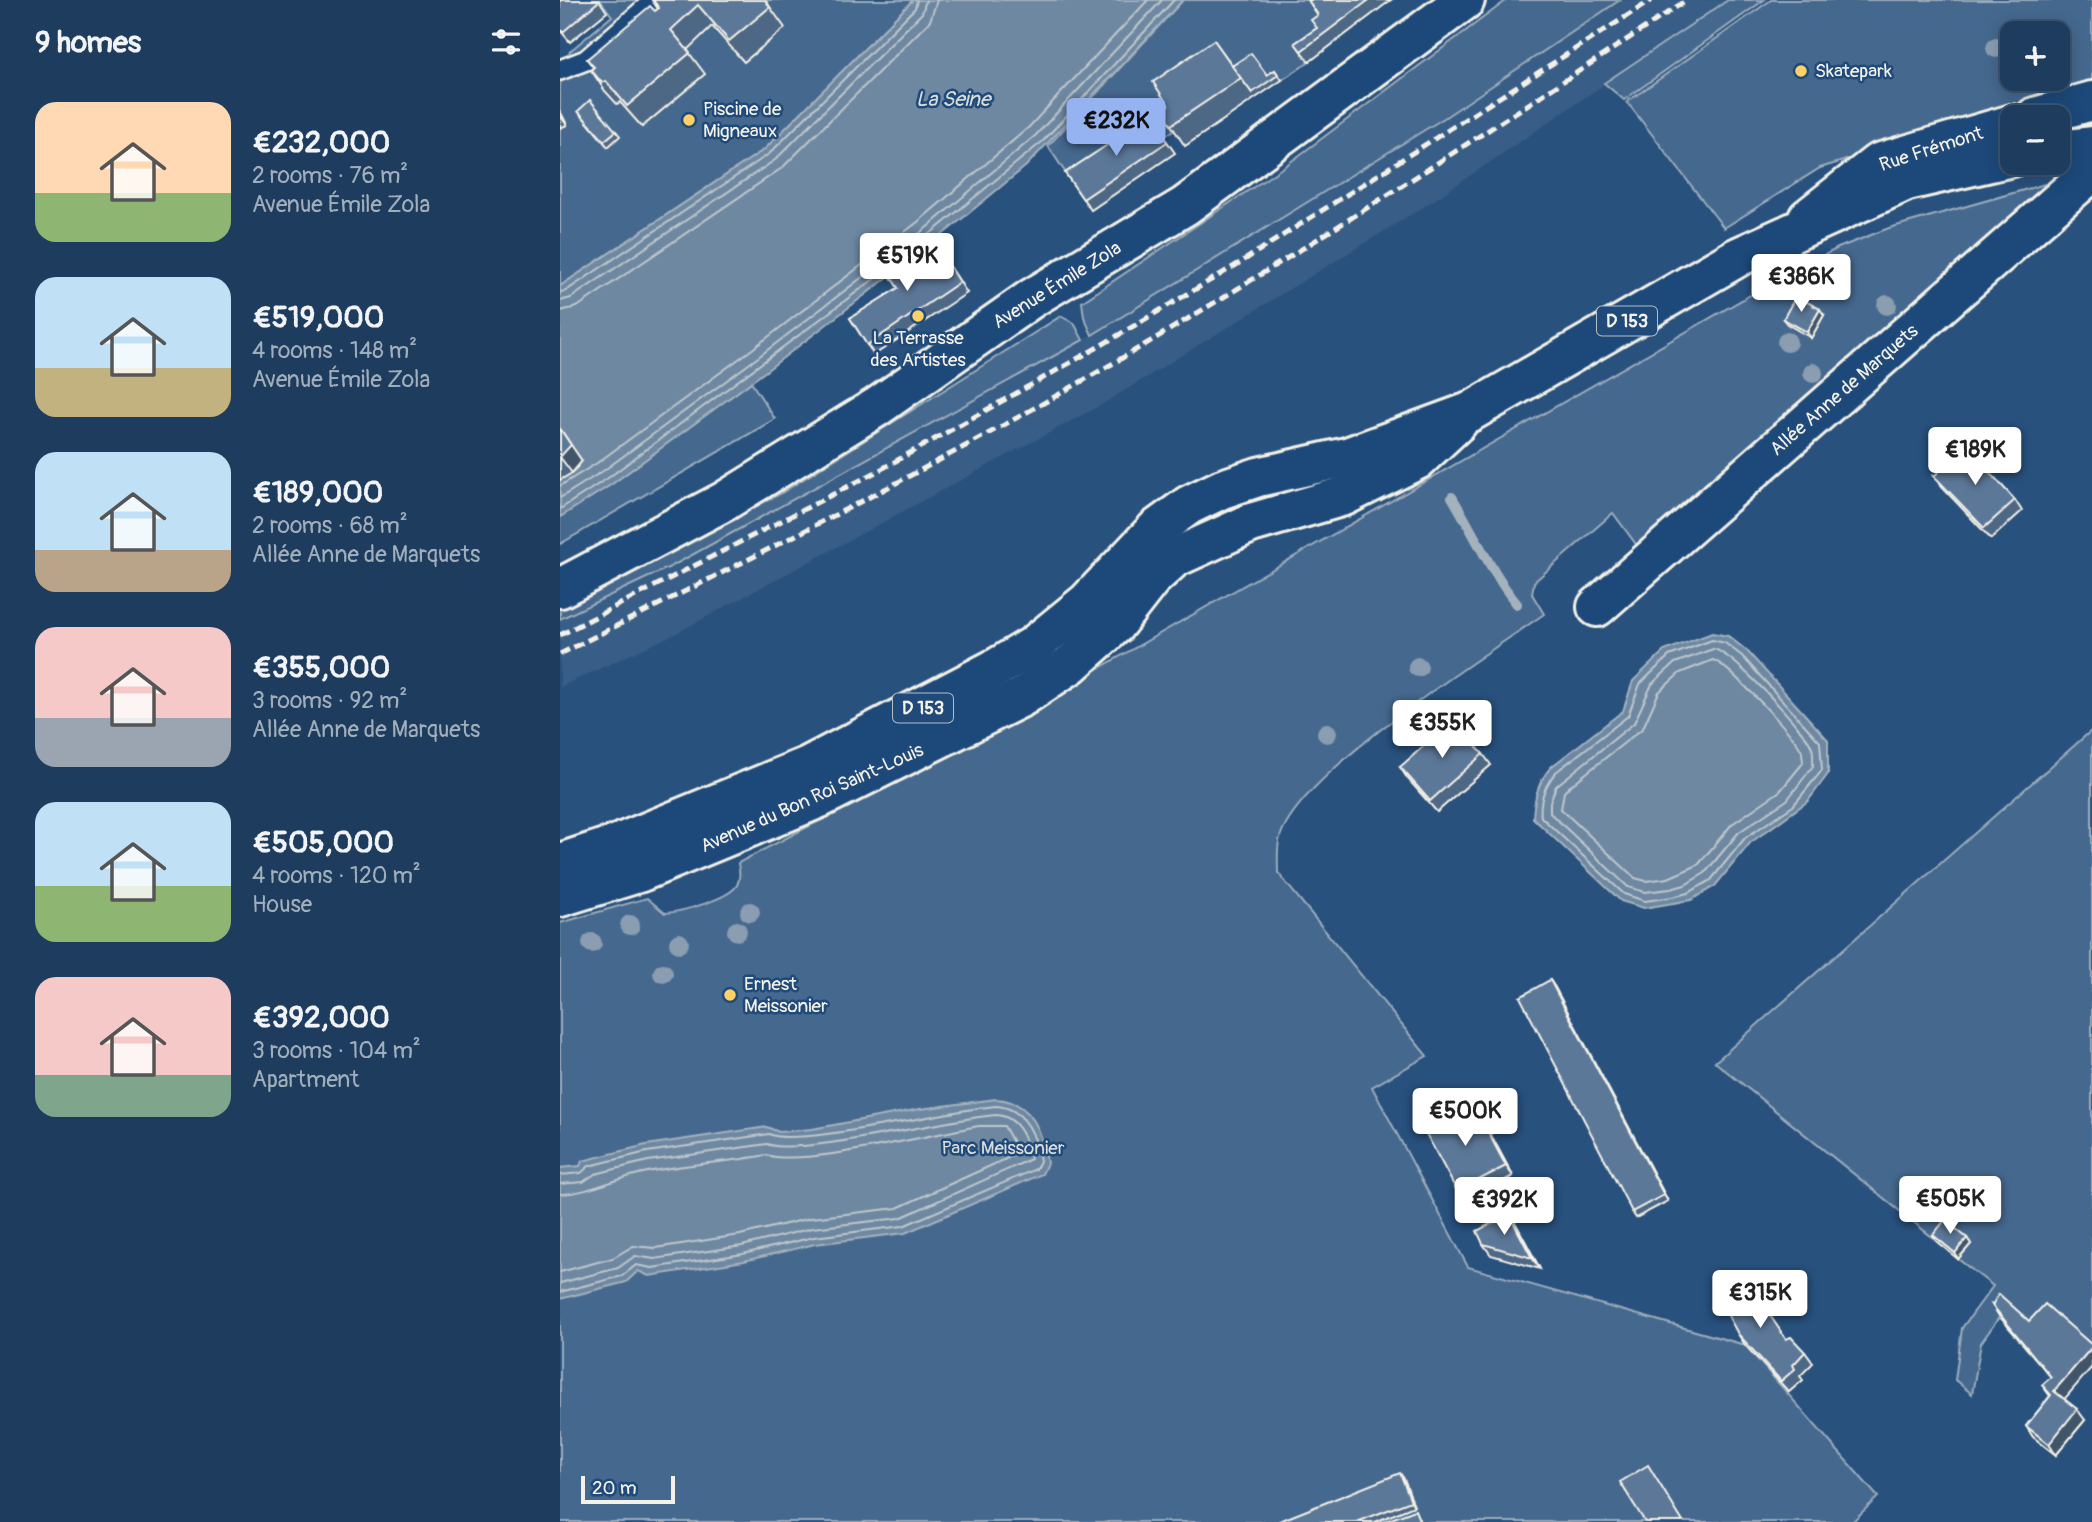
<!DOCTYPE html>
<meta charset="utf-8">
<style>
:root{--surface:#1e3d5e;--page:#2b4867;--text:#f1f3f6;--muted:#a1aebc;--line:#3c5673;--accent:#95b2f1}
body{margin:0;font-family:Pangolin,sans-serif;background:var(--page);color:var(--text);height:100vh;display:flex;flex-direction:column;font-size:26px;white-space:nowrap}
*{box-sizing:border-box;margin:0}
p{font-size:23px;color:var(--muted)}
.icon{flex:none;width:38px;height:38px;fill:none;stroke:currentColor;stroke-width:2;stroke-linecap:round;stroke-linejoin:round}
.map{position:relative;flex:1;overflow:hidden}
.details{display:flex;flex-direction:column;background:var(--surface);width:560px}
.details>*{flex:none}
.fabs{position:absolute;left:1440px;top:21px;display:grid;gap:14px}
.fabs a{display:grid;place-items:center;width:70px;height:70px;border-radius:14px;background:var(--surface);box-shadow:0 4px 18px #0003,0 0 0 2px var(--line);font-size:35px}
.scale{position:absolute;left:21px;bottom:18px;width:94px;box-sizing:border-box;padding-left:7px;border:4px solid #f4f1e8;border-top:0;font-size:19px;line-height:24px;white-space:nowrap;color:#f4f1e8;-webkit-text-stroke:5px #1f4a7a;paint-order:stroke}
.price{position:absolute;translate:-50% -60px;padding:0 16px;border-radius:7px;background:#fff;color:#222;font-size:23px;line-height:46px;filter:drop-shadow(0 2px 4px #0008)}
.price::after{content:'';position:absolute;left:50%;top:42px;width:21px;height:16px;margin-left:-10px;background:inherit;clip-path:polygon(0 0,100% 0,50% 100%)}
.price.on{background:var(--accent);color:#111}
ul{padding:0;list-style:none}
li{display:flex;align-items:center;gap:21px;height:175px;padding:0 35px}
li span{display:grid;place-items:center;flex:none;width:196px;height:140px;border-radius:21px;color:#555}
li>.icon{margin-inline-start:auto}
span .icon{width:84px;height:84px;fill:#fffc;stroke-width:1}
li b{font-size:30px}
h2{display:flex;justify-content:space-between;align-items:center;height:84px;padding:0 35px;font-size:30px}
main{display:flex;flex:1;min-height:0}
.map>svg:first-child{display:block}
.built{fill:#375d86}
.green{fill:#45688e;stroke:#9cacbb;stroke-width:2;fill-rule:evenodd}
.water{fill:#6e88a2;stroke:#a4b2be;stroke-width:2}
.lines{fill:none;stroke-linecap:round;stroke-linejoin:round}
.shore{stroke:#bec7cc;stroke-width:2}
.stream{stroke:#a4b2be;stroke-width:10}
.lane-casing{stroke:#f4f1e8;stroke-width:24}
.street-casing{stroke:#f4f1e8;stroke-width:44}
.primary-casing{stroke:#f4f1e8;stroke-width:44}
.lane{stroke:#1f4a7a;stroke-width:19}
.street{stroke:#1f4a7a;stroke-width:38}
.primary{stroke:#1f4a7a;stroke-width:38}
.rail{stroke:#f4f1e8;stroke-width:5;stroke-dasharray:10 5;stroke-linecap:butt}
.tree{fill:#8a9db1}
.wall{fill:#4e6784;stroke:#f4f1e8;stroke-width:2}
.shaded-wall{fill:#40546b;stroke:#f4f1e8;stroke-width:2}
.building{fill:#5b7899;stroke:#f4f1e8;stroke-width:2}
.poi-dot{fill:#ffd166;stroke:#1f4a7a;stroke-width:2.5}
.labels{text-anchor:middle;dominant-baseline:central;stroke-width:5;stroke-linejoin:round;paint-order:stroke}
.shield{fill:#1f4a7a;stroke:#b4bfc7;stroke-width:2}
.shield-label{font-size:18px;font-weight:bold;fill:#f4f1e8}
.poi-label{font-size:19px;fill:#f4f1e8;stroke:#1f4a7a;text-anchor:start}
.street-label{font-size:19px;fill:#f4f1e8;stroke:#1f4a7a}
.park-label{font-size:19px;fill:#dadcda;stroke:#1f4a7a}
.water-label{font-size:21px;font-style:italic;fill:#d9dcda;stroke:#1f4a7a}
</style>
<main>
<section class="details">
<h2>9 homes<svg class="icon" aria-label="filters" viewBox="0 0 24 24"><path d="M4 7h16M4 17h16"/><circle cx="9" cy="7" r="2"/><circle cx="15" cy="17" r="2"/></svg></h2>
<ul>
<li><span style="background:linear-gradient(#ffd9b3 65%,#8fb573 0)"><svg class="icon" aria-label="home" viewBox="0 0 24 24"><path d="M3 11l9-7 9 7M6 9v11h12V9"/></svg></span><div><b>€232,000</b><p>2 rooms · 76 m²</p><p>Avenue Émile Zola</p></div></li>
<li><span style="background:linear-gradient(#bfe0f5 65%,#c2b280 0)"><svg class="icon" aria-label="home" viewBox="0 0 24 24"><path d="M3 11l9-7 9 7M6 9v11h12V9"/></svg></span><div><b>€519,000</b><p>4 rooms · 148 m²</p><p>Avenue Émile Zola</p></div></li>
<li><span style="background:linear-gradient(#bfe0f5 70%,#b9a48a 0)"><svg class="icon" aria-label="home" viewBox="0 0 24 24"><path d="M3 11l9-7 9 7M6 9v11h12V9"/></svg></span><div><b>€189,000</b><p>2 rooms · 68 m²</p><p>Allée Anne de Marquets</p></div></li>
<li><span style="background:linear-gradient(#f6c9c9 65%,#9aa5b1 0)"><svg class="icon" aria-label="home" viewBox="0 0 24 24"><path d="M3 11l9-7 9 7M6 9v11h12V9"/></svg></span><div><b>€355,000</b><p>3 rooms · 92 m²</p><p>Allée Anne de Marquets</p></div></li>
<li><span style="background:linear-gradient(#bfe0f5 60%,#8fb573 0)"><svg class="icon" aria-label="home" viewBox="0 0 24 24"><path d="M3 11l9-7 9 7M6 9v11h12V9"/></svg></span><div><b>€505,000</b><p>4 rooms · 120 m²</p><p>House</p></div></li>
<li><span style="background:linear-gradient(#f6c9c9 70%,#7fa58c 0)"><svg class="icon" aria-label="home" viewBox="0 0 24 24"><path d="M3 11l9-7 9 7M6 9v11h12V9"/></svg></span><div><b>€392,000</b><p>3 rooms · 104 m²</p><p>Apartment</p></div></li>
</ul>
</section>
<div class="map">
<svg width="1532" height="1522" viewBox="0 0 1532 1522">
<rect width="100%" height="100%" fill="#28517e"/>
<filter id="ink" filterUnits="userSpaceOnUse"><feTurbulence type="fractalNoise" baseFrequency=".0143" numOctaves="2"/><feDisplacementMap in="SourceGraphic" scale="14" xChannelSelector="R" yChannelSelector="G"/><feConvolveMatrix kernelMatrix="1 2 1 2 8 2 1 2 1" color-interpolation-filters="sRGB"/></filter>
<g filter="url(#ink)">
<polygon class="built" points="1060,0 1168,0 870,203 543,404 113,635 0,687 0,619 112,566 532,335 884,118"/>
<g class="green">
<polygon points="40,0 353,0 205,149 0,286 0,85 10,51 52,16"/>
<polygon points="623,0 754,0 766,26 743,53 749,62 722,80 718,75 710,80 676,71 669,62 623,126 513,184 488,146"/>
<polygon points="947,0 1060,0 884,118 532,335 524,317 522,302 725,166"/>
<polygon points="1168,0 1204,0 1064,100 1044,83"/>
<path d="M 1211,0 L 1532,0 L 1532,86 L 1260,168 L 1164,228 L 1067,102 ZM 1452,33 L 1498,33 L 1498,79 L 1452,79 Z"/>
<path d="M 1485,184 L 1482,193 L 1078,547 L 1053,513 L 974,582 L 972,594 L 984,614 C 926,655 733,776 719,841 C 717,851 718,863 718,873 L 867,1056 L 812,1087 L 908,1267 L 1185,1345 L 1318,1497 L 1292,1522 L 0,1522 L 0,923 L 87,898 L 105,913 C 121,912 169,899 177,885 C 181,877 179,870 178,863 L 395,751 L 1215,281 L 1278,248 L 1329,228 Z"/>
<polygon points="501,316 514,323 523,340 112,566 0,619 0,605 220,494"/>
<polygon points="191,382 215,419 0,544 0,517 52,484"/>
<polygon points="1532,730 1532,1349 1477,1332 1447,1306 1421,1343 1412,1394 1395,1380 1402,1328 1433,1286 1398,1259 1411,1244 1389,1226 1377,1241 1155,1062"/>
</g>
<g class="water">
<polygon points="353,0 623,0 466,166 375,241 206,371 52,484 0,517 0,286 205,149"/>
<path d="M 1152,633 L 1168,636 L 1187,651 L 1268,740 L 1268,774 L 1248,801 L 1190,843 L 1155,886 L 1131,900 L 1084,908 L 1061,901 L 973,818 C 974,798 978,782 991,767 L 1063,711 L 1073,681 L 1104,651 Z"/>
<path d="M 436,1099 C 472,1101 482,1131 487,1163 L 482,1174 L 345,1233 L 255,1244 L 184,1261 L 89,1276 L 78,1271 L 66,1282 L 0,1299 L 0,1168 L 20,1166 L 22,1161 L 86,1145 L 207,1127 L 219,1132 L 252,1129 L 360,1109 Z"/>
</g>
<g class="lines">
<g class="shore">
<polyline points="331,266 483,141 614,0"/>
<polyline points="0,292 6,291 209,154 355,8 357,0"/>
<polyline points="0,301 11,298 215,160 362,13 366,0"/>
<polyline points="0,311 17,307 222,168 370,21 377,0"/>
<polyline points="0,486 37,463 191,350 359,221 469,127 588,0"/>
<polyline points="0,498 43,471 197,358 365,229 476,135 602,0"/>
<polyline points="0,509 48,478 326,270"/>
<path d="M 1152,640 L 1165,643 L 1182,656 L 1260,742 L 1262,770 L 1233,806 L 1185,838 L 1151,880 L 1128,893 L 1112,897 L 1085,901 L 1064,894 L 981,817 C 979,800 985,785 996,772 L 1068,716 L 1080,684 L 1109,656 Z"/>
<path d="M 1153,649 C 1172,652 1240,726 1251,745 C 1254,750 1253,760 1253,766 L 1227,800 L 1179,832 L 1145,873 L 1125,885 L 1110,889 L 1085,892 L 1068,887 L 990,813 L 990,802 L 996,786 L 1074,723 L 1092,684 L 1115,663 Z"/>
<path d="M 1153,660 C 1167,664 1237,738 1242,752 C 1242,754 1243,761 1243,763 L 1220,791 L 1172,824 L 1138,865 L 1108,878 L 1086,881 L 1075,878 L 1001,809 L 1004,792 L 1010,786 L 1083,728 L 1099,692 L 1120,673 Z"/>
<path d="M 0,1175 L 21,1173 L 29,1166 L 87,1152 L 209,1134 C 236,1148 392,1109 436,1106 C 465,1108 476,1135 480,1161 L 476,1169 L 343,1226 L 254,1237 L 183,1254 L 92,1268 L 76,1265 L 62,1276 L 0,1292"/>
<path d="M 0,1184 L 23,1182 L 35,1174 L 88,1161 L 207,1144 C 240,1157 389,1118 436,1115 C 458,1116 467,1139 471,1159 L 340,1218 L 252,1228 L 182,1246 L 94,1259 L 75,1256 L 58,1268 L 0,1283"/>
<path d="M 0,1194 C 29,1193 54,1179 83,1173 C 123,1164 165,1163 206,1155 C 244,1167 372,1134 419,1126 L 444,1126 L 459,1153 L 337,1208 L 251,1218 L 180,1235 L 95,1248 L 73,1246 L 53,1258 L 0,1272"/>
</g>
<path class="stream" d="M 892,497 C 914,533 930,571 957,604"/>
<g class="lane-casing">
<polyline id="lane" points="0,70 26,60 95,0"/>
</g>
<g class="street-casing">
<g id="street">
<polyline points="1475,117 1532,101"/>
<polyline points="1248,218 1318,163 1452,124"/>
<polyline points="0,588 165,501 317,407 472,298 625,206 905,0"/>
<polyline points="1037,607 1532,172"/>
</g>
</g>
<g class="primary-casing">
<g id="primary">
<polyline points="1498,150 1532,146"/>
<polyline points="0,863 55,845 248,766 438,667 473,646 527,602 596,529 629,505 662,489 698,477 787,457 910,412 1178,257 1347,181 1452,157"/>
<polyline points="0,897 81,872 260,798 462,697 510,665 555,625 591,579 614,558 691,523 784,496 857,460 898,422"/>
</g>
</g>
<use href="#lane" class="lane"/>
<use href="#street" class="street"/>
<use href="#primary" class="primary"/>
<g class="rail">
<polyline points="0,635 318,471 540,346 678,264 1092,0"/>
<path d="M 0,654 C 188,560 375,467 557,361 C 751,247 939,124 1127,0"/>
</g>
</g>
<g class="tree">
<circle cx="1436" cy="48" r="10"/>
<circle cx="1327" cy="305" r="10"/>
<circle cx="1227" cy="342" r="10"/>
<circle cx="1253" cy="373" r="10"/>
<circle cx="858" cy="667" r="10"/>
<circle cx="767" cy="733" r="10"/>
<circle cx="190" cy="912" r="10"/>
<circle cx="70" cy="925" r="10"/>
<circle cx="177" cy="931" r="10"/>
<circle cx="32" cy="943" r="10"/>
<circle cx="119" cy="943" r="10"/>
<circle cx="103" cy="973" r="10"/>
</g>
<g class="wall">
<polygon points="0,0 39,0 47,12 10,42 0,30"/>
<polygon points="92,0 205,0 225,28 184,62 152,26 127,50 145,74 82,127 60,102 57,104 45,91 31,70 33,67 27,59 98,9"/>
<polygon points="748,0 831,0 749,62 735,43 757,28 758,15"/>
<polygon points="654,40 692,93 707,75 715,70 722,80 625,146 601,110 608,105"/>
<polygon points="0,111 7,125 0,128"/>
<polygon points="18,111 56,131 60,136 48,147"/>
<polygon points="590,117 615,153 531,210 505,173"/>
<polygon points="380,251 407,293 314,355 290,318 338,288 373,256"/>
<polygon points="1264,315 1251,338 1227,324 1223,319"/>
<polygon points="0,431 22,461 12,473 0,480"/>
<polygon points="1374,476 1455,500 1462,511 1431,539 1381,486"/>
<polygon points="923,754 931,765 877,812 847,778 840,767"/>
<polygon points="994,986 1108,1201 1076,1218 1072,1212"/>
<polygon points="920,1115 953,1176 904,1202 897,1191"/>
<polygon points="956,1224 980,1269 931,1255 923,1244"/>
<polygon points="1373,1235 1407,1238 1411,1244 1398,1259 1376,1241"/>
<polygon points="1432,1305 1469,1321 1504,1399 1525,1420 1496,1455 1473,1437 1466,1426 1490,1396 1482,1385 1491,1377 1439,1316"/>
<polygon points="1178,1334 1226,1339 1245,1352 1253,1363 1240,1376 1243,1380 1229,1392 1185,1345"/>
<polygon points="844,1479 854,1506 815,1522 717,1522"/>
</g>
<g class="shaded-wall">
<polygon points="0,111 7,125 0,116"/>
<polygon points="1260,309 1264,315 1251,338 1247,332"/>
<polygon points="1,430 22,461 12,473 0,457"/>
<polygon points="990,980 994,986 1108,1201 1104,1195"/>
<polygon points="913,1104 920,1115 953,1176 946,1166"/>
<polygon points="949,1214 956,1224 980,1269 972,1258"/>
<polygon points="1407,1238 1411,1244 1398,1259 1395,1253"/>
<polygon points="1532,1347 1532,1367 1502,1402 1494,1391"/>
<polygon points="1517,1409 1525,1420 1496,1455 1489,1444"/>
<polygon points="840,1473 844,1479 854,1506 851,1501"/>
</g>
<g class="building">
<polygon points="0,0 39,0 39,1 3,32 0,29"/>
<polygon points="93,0 205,0 210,7 169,41 138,5 111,30 130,53 67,106 46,81 42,83 31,70 34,67 27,59 90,6 95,11 99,8"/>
<polygon points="748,0 809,0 741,51 735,43 757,28 751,20 758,15"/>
<polygon points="654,40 681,78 611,125 601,110 608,105 593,82"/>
<polygon points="691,53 707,75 715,70 718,75 692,93 672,66"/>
<polygon points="30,100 56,131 44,141 18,111"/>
<polygon points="590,117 607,142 523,199 505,173"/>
<polygon points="366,246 372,256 380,251 400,282 307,345 290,318 338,288 327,271"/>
<polygon points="1236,296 1260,309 1247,332 1223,319"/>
<polygon points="1,430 11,445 0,457 0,431"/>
<polygon points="1406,446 1455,500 1424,528 1374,476"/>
<polygon points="893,720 923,754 870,801 840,767"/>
<polygon points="990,980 1104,1195 1072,1212 960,997"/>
<polygon points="913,1104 946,1166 897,1191 864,1130"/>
<polygon points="949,1214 972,1258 923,1244 917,1231"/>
<polygon points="1385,1220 1407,1238 1395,1253 1373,1235"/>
<polygon points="1188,1283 1226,1339 1231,1337 1245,1352 1233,1365 1235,1369 1221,1381 1178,1334 1154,1290 1161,1285 1175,1292"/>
<polygon points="1439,1294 1469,1321 1485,1304 1532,1345 1532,1347 1494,1391 1517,1409 1489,1444 1466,1426 1491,1395 1482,1385 1491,1377 1432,1305"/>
<polygon points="1088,1465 1123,1522 1085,1522 1060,1482"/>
<polygon points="840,1473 851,1501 797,1522 717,1522"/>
<polygon points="855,1510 860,1522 823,1522"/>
</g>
</g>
<g class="poi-dot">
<circle cx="1241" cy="71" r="7"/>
<circle cx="129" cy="120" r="7"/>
<circle cx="358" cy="316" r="7"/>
<circle cx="170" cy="995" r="7"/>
</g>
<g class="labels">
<g class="shield">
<rect x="1037" y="306.5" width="60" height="29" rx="5"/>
<rect x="333" y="693.5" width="60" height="29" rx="5"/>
</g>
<g class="shield-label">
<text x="1067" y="321">D 153</text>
<text x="363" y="708">D 153</text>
</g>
<g class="poi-label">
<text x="1255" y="71">Skatepark</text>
<text x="143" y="109">Piscine de<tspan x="143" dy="22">Migneaux</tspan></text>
<text x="358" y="338" text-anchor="middle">La Terrasse<tspan x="358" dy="22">des Artistes</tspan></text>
<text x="184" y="984">Ernest<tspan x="184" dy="22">Meissonier</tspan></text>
</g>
<g class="street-label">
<text transform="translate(1371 149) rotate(-18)">Rue Frémont</text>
<text transform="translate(497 285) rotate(-32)">Avenue Émile Zola</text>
<text transform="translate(1284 390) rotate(-41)">Allée Anne de Marquets</text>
<text transform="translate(252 798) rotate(-24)">Avenue du Bon Roi Saint-Louis</text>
</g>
<g class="park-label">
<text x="443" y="1148">Parc Meissonier</text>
</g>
<g class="water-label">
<text x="393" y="99">La Seine</text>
</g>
</g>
</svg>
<div class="fabs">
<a>+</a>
<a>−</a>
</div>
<div class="scale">20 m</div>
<b class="price on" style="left:556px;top:158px">€232K</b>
<b class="price" style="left:347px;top:293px">€519K</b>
<b class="price" style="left:1241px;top:314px">€386K</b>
<b class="price" style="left:1415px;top:487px">€189K</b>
<b class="price" style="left:882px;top:760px">€355K</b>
<b class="price" style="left:905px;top:1148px">€500K</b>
<b class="price" style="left:1390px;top:1236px">€505K</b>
<b class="price" style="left:944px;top:1237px">€392K</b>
<b class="price" style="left:1200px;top:1330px">€315K</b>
</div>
</main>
